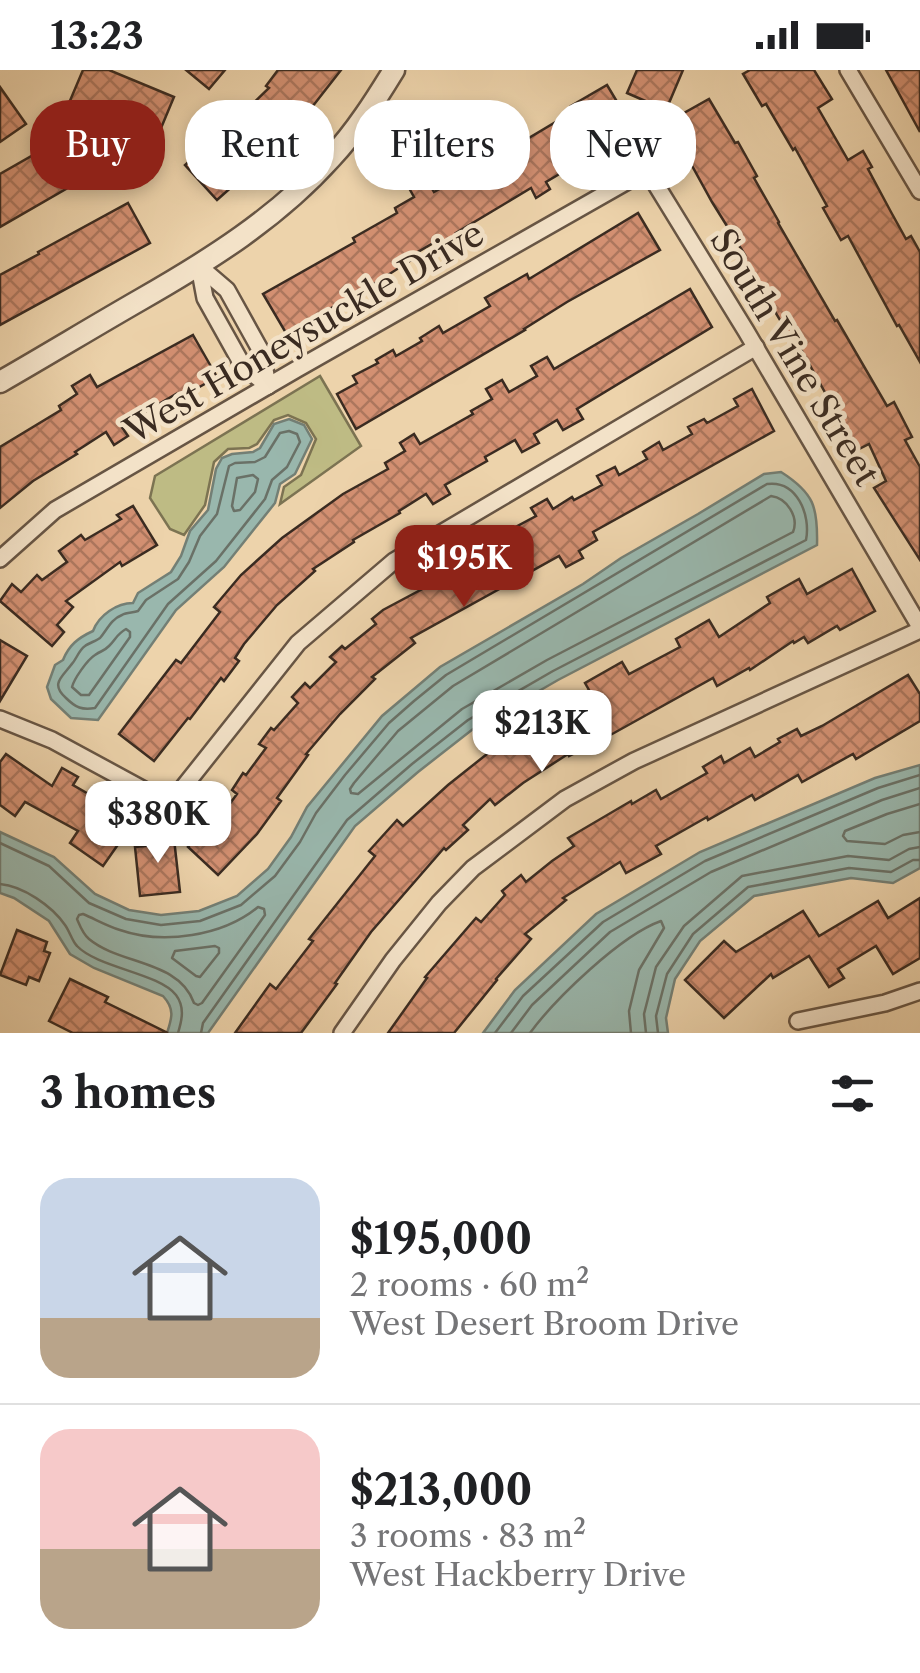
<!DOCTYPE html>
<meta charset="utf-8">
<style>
:root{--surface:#fff;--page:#f2f2f2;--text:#202124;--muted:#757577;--line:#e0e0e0;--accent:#8f2418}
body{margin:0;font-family:"Libre Caslon Text",serif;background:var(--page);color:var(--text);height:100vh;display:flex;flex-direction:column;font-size:38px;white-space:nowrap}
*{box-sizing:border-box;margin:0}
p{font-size:32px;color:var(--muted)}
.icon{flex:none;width:55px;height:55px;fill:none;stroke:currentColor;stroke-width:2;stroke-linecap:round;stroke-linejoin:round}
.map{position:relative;height:963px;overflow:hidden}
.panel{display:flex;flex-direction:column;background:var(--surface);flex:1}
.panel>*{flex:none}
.top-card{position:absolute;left:30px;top:30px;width:860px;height:90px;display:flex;gap:20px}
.price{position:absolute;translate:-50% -85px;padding:0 22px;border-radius:20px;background:#fff;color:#222;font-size:32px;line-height:65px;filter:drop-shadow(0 2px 5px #0008)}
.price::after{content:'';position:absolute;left:50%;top:60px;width:30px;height:22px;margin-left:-15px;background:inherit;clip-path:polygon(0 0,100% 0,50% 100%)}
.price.on{background:var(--accent);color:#fff}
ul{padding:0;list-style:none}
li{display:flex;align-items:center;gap:30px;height:250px;padding:0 40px}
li+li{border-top:2px solid var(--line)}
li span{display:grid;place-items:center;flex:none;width:280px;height:200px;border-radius:30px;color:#555}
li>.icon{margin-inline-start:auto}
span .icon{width:120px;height:120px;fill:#fffc;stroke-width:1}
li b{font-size:42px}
h2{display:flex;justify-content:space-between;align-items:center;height:120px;padding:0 40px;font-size:42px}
.tag{padding:0 35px;border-radius:40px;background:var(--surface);box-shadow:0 5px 15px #0003;font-size:35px;line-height:90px}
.tag.on{background:var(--accent);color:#fff}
.status{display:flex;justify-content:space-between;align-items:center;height:70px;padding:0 50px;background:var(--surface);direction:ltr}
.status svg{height:28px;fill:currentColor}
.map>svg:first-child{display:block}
.green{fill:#bebb84;stroke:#7c7352;stroke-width:2.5}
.water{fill:#99b7ad;stroke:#737f75;stroke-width:2.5}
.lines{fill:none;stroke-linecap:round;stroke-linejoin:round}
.shore{stroke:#6a7167;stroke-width:2.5}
.building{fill:url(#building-cross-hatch);stroke:#3a2b21;stroke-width:2.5}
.minor-casing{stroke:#675544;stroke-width:20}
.tertiary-casing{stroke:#675544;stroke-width:25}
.minor{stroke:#f3e2c8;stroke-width:15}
.tertiary{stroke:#f3e2c8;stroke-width:20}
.labels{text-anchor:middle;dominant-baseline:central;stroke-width:9;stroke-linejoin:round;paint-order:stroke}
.street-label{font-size:35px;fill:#3a2b21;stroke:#f3e2c8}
</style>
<div class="status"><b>13:23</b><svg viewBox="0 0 49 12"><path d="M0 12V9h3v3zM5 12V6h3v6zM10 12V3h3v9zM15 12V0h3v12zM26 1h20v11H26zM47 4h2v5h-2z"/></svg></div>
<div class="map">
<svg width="920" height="963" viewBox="0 0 920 963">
<defs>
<pattern id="building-cross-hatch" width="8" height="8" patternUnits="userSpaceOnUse" patternTransform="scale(2.5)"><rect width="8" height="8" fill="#d39072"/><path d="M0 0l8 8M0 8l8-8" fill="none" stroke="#ac765d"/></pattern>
</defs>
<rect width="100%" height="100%" fill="#edd3ab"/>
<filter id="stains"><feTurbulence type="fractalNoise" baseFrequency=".002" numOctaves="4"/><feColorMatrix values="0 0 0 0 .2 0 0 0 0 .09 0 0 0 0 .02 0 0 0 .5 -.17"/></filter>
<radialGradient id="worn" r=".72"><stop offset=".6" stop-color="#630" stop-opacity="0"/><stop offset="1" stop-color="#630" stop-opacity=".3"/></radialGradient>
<polygon class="green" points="320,306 361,376 280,434 284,417 301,405 316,369 306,353 288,345 274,350 257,374 249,378 228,379 214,392 205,435 184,465 170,459 150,428 155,406"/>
<g class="water">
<path d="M 289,349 L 304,355 L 312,369 L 295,404 L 280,414 L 275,433 L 224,497 L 176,540 L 98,650 L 71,648 L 51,629 L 47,617 L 55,595 L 63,590 C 69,575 78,568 93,561 C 99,545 117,533 133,533 L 138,523 L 171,502 L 181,486 L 190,461 L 208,440 L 216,399 L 222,388 L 232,384 L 253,382 L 260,378 L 274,354 Z"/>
<path d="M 781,402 C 814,423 818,437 817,475 L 558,610 L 473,659 L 418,702 L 355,756 L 208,963 L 167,963 C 172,948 175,939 163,926 L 94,898 L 70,884 L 49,851 L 14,828 L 0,823 L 0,762 L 54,787 L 95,824 L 129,840 L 161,845 L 199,841 L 237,826 L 268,799 L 291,767 L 307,737 L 382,646 L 440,597 L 583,514 L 621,488 L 698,444 L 764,404 Z"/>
<polygon points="920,695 920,798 893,813 851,808 754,826 700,871 675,909 666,948 668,963 483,963 515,920 596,844 700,782 875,708"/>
</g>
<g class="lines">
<g class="shore">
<path d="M 289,361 L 297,364 L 300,372 L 287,397 L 272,410 L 265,429 L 216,491 L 168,534 L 95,638 C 82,640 76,638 66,628 C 50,614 62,607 71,595 C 77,589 78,581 85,576 C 89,573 96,571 100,568 C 107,560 111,549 122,545 C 127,542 133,543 138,541 L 146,530 L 178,509 L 189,492 L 200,466 L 217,444 L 229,396 L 235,393 L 255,392 L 265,387 L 280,363 Z"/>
<polygon points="253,405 258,409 255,422 240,440 234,441 232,436 237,408"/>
<path d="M 771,426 C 787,428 799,447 793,462 L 547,590 L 462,639 L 358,724 L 351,723 L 350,719 L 354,713 L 398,661 L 453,616 Z"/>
<path d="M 126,559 L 130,562 L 130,567 L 89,625 L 81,625 L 72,617 C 74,609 87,590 95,585 C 102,580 103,582 109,576 C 116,569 117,564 126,559 Z"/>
<polyline points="920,734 887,744 845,761 843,766 847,771 885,774 903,765 920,762"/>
<path d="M 0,773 L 49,796 L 89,833 L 126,849 L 161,855 L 200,851 L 241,835 L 275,806 L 300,772 L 316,743 L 345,705 L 389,653 L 414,631 L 446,605 L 767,414 C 797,410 811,445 806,470 L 553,601 L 468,650 L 412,694 L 347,750 L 203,953 L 201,963"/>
<path d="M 0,814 C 23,816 52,836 65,855 C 70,862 72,871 77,876 C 98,898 159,903 176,925 C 185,937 182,950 178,963"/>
<path d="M 258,837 L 264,839 L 265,845 L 202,933 L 198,935 L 194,933 C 179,890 120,895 89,869 C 83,864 80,856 77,849 L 79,845 L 83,844 C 95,849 107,856 120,860 C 163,875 223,866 258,837 Z"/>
<polygon points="215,876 219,878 219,883 200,907 196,906 172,888 175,881"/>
<polyline points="495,963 523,926 603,852 705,791 878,718 920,705"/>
<polyline points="511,963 532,935 610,862 711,802 882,730 920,718"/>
<path d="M 530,963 C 555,929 621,865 661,851 L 664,858 L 639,900 L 629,941 L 631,963"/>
<polyline points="646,963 644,944 656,897 684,856 742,806 848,786 889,790 909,779 920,777"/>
<polyline points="658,963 656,946 667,904 693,864 748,817 849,798 891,802 913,790 920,790"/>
</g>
</g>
<g class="building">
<polygon points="83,0 109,0 174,27 156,70 69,33"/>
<polygon points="186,0 225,0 209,19"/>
<polygon points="278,0 341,0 291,64 217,130 185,95 233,52 260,63 240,46 269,18 266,16"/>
<polygon points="637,0 683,0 666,40 627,23"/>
<polygon points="750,0 814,0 832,29 818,38 848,90 863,81 872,97 868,99 891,142 906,169 911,166 920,182 920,292 899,255 897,256 848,166 841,170 823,138 827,136 795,78 793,80 766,34 762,36 743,4"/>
<polygon points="886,0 920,0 920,62"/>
<polygon points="607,15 631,55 587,82 590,86 546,112 550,119 536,128 531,118 456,163 460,169 447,177 442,168 411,186 413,189 369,217 286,263 263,224 355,172 353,168 397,143 395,138 414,127 409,118 426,108 434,122 488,91 485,87 504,76 499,68 514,59 522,72 574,41 571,36"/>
<polygon points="0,17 26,54 0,72"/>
<polygon points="709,29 735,73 738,72 757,106 754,108 779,152 778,153 835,251 837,250 887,336 894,332 912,367 905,370 920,397 920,490 874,418 886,411 869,374 857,380 792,263 789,265 742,187 745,185 712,132 668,52"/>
<polygon points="56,72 78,112 0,157 0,104"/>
<polygon points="128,133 150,173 0,255 0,205 39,184 38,182"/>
<polygon points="638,143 660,180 567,232 524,259 525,260 356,359 337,324 357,313 353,306 378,293 376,290 393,280 396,286 422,271 420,268 439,256 443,263 490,236 485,228 527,204 529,209"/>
<polygon points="690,219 712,257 577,339 583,349 563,360 557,350 534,364 539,373 522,382 515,370 485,387 487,391 445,415 450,424 433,434 426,424 399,441 400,443 353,470 354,472 313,499 315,501 277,535 244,574 235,588 239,591 224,611 221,608 190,649 188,648 154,691 119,664 176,590 181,593 220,542 214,537 241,505 282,468 343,424 388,399 385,393 405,381 400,373 414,364 420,374 473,344 471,341 492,329 486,319 502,310 509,322 537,306 531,296 547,287 554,299"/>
<polygon points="193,265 217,307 178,329 176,324 121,356 128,366 114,375 106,362 75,382 77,384 33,411 0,438 0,377 61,340 59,336 77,324 72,316 90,305 97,317"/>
<polygon points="752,319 774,361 593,462 597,470 579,481 583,488 566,497 559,486 411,568 415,573 372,607 375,609 340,644 306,684 308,685 277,728 281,731 257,764 218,805 188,777 208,755 212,758 237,724 232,720 243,703 246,705 266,678 259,674 271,658 274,660 298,633 292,627 305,613 310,618 336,592 330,587 342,576 345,579 376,554 372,549 383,540 426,517 423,511 440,503 443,508 470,492 466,486 483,477 486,482 514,467 510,460 536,446 531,438 547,429 553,439 572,427 574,430 602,415 597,406 615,397 619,405 647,389 643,382 659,372 663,380 692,364 688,357 704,349 707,353 738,336 734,329"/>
<polygon points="133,436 157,475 122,496 120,492 66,531 73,537 57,555 64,562 52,576 0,531 12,514 21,522 37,505 42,510 67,492 59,481 81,465 85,470 121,449 117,445"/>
<polygon points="852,499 875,541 840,560 837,556 808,573 804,567 794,573 793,571 750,600 749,598 717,616 713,608 614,663 569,686 568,684 523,713 495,735 490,729 463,755 468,760 446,780 444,778 371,862 335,913 337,914 301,963 235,963 270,914 276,919 313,871 309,869 375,786 369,781 397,750 403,756 448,715 487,684 546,643 589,620 585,613 622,592 629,604 680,577 676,569 709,550 719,567 770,533 767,527 799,509 807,524"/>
<polygon points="0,570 27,586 0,631"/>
<polygon points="908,605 920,624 920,651 856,689 853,684 802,712 798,705 755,730 752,725 708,750 707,747 656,776 661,784 626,803 620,792 563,828 566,830 525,864 531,869 496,909 497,910 454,963 388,963 427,908 425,907 476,848 481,852 505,825 502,821 521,805 526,812 552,791 574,776 568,768 631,731 632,734 656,720 661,729 707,703 703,697 721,686 724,693 750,678 755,687 780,672 778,669 797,659 801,666 822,656"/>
<polygon points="6,684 52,716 62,698 78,707 73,715 99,730 104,722 119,732 114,740 133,753 103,796 70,773 78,761 25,732 15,746 0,735 0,692"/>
<polygon points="173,760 180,822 140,826 135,777 157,775 155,762"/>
<polygon points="920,828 920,888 893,904 876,876 838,899 844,908 829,917 809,886 773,908 771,904 724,948 685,910 724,871 736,882 803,841 819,866 878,831 888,848"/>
<polygon points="17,860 47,872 44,881 50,883 39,911 29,907 26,915 0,905"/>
<polygon points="70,909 108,927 105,932 168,963 73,963 49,951"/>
</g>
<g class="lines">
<g class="minor-casing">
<g id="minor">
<polyline points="848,0 920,121"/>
<polyline points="199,196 227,220 262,283 268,316"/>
<polyline points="199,196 205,228 243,296 268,316"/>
<polyline points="0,489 55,440 297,299 647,100 746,261 920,557"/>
<polyline points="0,649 52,670 170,734 298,573 394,491 756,277"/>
<polyline points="798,951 885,933 920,921"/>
<polyline points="342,963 393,890 439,833 473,798 565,729 634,691 920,560"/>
</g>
</g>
<g class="tertiary-casing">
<path id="tertiary" d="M 0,312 C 47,285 93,257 140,230 C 210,190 277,148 331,88 C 356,61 375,31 394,0"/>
</g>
<use href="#minor" class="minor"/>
<use href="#tertiary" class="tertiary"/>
</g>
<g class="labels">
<g class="street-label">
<text transform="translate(304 262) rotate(-30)">West Honeysuckle Drive</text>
<text transform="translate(795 287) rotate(59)">South Vine Street</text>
</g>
</g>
<rect width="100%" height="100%" filter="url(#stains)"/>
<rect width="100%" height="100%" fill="url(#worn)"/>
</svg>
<b class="price on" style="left:464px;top:540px">$195K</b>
<b class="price" style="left:542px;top:705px">$213K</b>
<b class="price" style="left:158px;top:796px">$380K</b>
<div class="top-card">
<a class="tag on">Buy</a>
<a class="tag">Rent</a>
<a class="tag">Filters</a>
<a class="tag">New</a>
</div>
</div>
<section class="panel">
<h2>3 homes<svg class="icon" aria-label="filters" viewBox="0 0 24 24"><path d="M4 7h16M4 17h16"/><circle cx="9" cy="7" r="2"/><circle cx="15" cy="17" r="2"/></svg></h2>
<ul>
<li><span style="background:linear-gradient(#c9d6e8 70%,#b9a48a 0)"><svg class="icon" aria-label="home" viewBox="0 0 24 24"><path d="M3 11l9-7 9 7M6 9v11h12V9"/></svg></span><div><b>$195,000</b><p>2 rooms · 60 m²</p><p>West Desert Broom Drive</p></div></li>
<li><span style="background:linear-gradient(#f6c9c9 60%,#b9a48a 0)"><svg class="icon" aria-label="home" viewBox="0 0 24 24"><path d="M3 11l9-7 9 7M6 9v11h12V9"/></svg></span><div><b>$213,000</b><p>3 rooms · 83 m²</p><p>West Hackberry Drive</p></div></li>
</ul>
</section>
